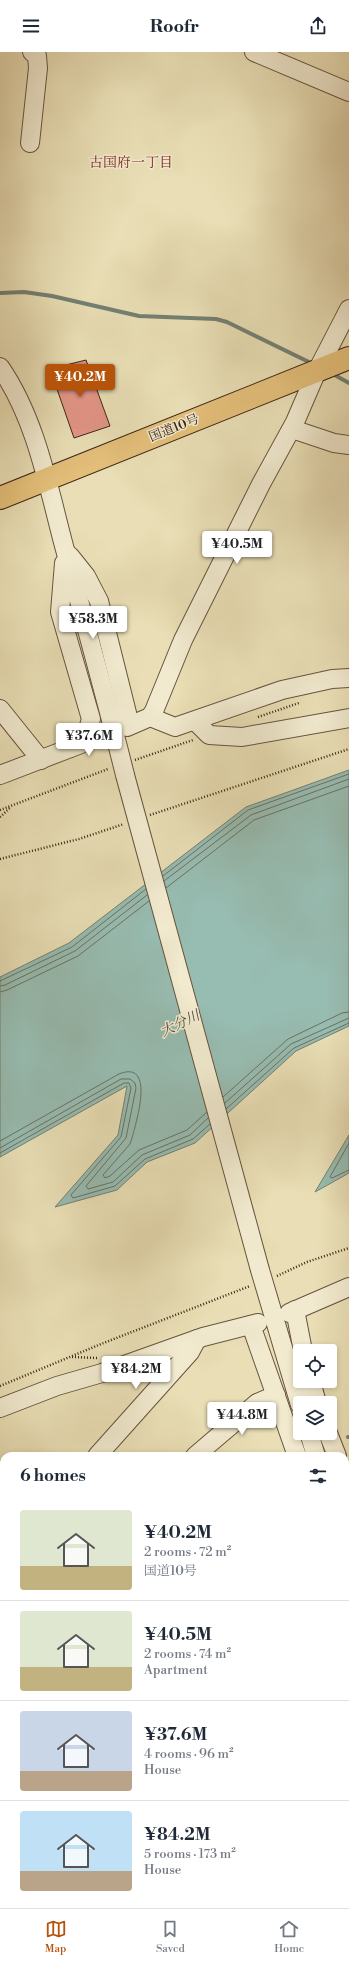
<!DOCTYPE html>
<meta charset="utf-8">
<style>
:root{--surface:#fff;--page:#f6f6f7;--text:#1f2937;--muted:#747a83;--line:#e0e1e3;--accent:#b45309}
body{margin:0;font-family:"Libre Bodoni","Noto Serif JP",serif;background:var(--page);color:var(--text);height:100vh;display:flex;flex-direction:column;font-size:15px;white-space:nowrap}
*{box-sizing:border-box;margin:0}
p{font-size:13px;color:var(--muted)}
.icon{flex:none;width:22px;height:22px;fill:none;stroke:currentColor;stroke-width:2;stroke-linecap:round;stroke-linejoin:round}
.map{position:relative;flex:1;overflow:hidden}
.side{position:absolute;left:0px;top:1400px;width:349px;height:456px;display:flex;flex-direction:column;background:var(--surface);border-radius:12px 12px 0 0;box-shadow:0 2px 6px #0003}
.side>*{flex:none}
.controls{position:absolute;left:293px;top:1292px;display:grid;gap:8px}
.controls a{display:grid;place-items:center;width:44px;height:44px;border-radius:4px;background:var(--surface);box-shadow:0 2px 6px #0003;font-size:20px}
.price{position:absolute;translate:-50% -34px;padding:0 9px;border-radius:4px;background:#fff;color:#222;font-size:13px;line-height:26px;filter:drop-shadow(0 1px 2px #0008)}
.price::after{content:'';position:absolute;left:50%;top:24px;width:12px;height:9px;margin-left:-6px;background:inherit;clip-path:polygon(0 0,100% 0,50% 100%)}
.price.on{background:var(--accent);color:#fff}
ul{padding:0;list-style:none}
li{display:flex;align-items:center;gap:12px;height:100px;padding:0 20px}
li+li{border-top:1px solid var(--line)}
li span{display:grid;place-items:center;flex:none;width:112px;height:80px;border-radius:4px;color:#555}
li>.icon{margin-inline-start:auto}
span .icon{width:48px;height:48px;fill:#fffc;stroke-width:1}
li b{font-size:17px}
h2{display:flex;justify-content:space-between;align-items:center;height:48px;padding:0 20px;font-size:17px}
header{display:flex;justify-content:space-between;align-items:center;height:52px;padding:0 20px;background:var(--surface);font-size:18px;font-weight:700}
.tabs{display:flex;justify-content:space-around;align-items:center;height:56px;border-top:1px solid var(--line);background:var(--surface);font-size:11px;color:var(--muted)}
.tabs a{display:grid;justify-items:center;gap:2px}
.tabs .on{color:var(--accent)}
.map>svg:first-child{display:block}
.water{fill:#97bcb1;stroke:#738073}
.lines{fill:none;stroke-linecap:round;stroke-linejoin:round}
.shore{stroke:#6a7164;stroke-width:1}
.stream{stroke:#738073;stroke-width:4}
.building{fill:#e39586;stroke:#3c2617}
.minor-tunnel{stroke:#c6b995;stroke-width:18;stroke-dasharray:18 9;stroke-linecap:butt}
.minor-casing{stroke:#67543e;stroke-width:20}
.highway-casing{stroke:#3c2617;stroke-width:24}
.path{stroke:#3c2617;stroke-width:2.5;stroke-dasharray:1 2;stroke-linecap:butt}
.minor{stroke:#f1eacf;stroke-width:18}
.highway{stroke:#e4bf7a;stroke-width:22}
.minor-bridge-casing{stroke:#67543e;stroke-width:20;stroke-linecap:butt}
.minor-bridge{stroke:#f1eacf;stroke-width:18}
.labels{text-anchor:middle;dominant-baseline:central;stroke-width:3;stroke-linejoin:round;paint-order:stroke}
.street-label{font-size:13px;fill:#3c2617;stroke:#f1eacf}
.neighbourhood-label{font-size:14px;fill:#7a1f14;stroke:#f1eacf}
.water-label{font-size:14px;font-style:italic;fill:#534c3e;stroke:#f1eacf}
</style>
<header><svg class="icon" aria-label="menu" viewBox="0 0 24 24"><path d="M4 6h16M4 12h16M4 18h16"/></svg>Roofr<svg class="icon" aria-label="share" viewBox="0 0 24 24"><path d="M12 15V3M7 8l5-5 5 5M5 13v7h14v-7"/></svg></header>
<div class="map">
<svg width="349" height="1856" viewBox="0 0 349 1856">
<rect width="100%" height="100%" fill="#e9deb5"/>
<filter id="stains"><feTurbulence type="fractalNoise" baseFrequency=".005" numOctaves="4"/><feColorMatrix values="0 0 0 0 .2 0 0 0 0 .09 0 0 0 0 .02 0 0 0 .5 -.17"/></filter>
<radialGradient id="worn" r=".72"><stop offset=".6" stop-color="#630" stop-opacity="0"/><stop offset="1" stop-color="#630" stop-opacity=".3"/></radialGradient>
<g class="water">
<polygon points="349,718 349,974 296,999 195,1091 147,1110 117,1138 55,1155 118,1083 127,1034 0,1105 0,925 69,891 246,755"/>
<polygon points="349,1083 349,1121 315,1140"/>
</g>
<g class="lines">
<g class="shore">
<polyline points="163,824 248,758 349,722"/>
<polyline points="164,829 251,763 349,727"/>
<polyline points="166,836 254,768 349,734"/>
<polyline points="0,929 72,895 146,837"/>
<polyline points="0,934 5,933 75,899 147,843"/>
<polyline points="0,940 7,938 78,904 149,849"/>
<polyline points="223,1045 288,987 342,961 349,960"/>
<polyline points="225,1051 291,992 349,966"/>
<polyline points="226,1057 294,996 349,971"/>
<path d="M 0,1089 L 119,1022 C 156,1007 136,1071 132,1086 L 130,1092 L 103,1123 L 105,1126 L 110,1124 L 139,1098 L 187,1078 L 207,1060"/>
<polyline points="349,1091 330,1125 332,1126 349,1118"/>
<polyline points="0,1096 121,1027 130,1027 135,1031 136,1036 126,1086 86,1134 88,1137 113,1130 142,1103 190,1083 208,1066"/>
<polyline points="0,1101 124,1031 129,1031 131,1036 121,1085 71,1143 73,1146 115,1134 145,1107 193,1087 210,1072"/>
</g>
<g class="stream">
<polyline points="0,241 24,240 52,244 139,264 216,267 227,270 313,312"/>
<polyline points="331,321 349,331"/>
<polyline points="348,1385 349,1385"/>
</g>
</g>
<polygon class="building" points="86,308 110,374 74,386 50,317"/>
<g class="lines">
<polyline class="minor-tunnel" points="97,686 127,675"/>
<g class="minor-casing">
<g id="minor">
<polyline points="254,0 349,40"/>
<polyline points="30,91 38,16 37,4 32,0"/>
<path d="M 0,315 C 36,367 48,434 64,494 C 85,570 106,646 125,723"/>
<polyline points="292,377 334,391 349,393"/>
<polyline points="70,504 86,524 99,549 130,673"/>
<polyline points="64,511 60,560 91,667 87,681 70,696"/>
<polyline points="0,657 41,708"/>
<polyline points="150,665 175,675 282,638 332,627 349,626"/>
<polyline points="195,669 209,683 242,685 349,666"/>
<polyline points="127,675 150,665 154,659 183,588 261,432 295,370 317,319 349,257"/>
<polyline points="0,723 81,692"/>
<polyline points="260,1218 300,1353"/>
<polyline points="295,1258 303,1299"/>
<polyline points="289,1261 349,1235"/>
<polyline points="251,1273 297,1404"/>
<polyline points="311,1329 317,1351"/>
<polyline points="0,1356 57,1334 102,1321 203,1285 258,1271"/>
<polyline points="309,1381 316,1404"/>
<polyline points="328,1381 337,1404"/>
<polyline points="97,1404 190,1300 197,1287"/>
<polyline points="195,1404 257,1351 276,1343"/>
<polyline points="345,1421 349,1428"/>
<polyline points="345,1458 349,1456"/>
<polyline points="345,1480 349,1490"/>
<polyline points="0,1512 4,1508"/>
<polyline points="0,1561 4,1558"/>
<polyline points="345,1586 349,1584"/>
<polyline points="345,1603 349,1601"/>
<polyline points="0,1741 4,1732"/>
<polyline points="0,1768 4,1767"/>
<polyline points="345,1789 349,1791"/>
<polyline points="156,1856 160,1852"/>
</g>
</g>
<g class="highway-casing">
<polyline id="highway" points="0,446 349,306"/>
</g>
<g class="path">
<polyline points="258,665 299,651"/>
<polyline points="135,708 193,688"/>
<polyline points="0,758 108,717"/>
<polyline points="150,763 349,697"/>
<polyline points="0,765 11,755"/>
<polyline points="0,807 79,787 124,772"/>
<polyline points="277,1224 307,1210 349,1196"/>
<polyline points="72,1305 97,1306"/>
<polyline points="0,1334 101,1292 250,1234"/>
</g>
<use href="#minor" class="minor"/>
<use href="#highway" class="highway"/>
<g class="minor-bridge-casing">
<polyline id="minor-bridge" points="125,723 260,1218"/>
</g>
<use href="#minor-bridge" class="minor-bridge"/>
</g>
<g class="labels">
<g class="street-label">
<text transform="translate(174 376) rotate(-22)">国道10号</text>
</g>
<g class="neighbourhood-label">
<text x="131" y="111">古国府一丁目</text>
</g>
<g class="water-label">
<text transform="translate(180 972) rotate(-26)">大分川</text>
</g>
</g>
<rect width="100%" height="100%" filter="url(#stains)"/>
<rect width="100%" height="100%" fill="url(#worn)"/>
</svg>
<div class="controls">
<a><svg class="icon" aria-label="locate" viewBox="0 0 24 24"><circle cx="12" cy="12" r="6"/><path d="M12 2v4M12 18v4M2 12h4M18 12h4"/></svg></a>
<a><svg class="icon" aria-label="layers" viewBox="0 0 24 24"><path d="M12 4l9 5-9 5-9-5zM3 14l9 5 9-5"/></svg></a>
</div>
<b class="price on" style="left:80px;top:346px">¥40.2M</b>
<b class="price" style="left:237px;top:513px">¥40.5M</b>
<b class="price" style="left:93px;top:588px">¥58.3M</b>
<b class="price" style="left:89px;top:705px">¥37.6M</b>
<b class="price" style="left:136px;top:1338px">¥84.2M</b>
<b class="price" style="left:242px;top:1384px">¥44.8M</b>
<section class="side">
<h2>6 homes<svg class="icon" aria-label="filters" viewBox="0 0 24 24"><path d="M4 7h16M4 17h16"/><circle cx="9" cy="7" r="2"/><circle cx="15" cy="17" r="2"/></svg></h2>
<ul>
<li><span style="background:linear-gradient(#dfe7d0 70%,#c2b280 0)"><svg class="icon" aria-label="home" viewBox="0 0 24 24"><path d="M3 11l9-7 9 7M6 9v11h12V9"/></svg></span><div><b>¥40.2M</b><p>2 rooms · 72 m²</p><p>国道10号</p></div></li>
<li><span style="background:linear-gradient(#dfe7d0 70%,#c2b280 0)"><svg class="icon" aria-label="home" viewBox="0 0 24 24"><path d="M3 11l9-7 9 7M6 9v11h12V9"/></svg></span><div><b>¥40.5M</b><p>2 rooms · 74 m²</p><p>Apartment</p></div></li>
<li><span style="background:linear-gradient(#c9d6e8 75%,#b9a48a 0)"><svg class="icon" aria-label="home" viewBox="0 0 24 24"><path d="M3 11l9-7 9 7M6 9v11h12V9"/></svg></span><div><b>¥37.6M</b><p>4 rooms · 96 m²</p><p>House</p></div></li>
<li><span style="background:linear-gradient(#bfe0f5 75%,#b9a48a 0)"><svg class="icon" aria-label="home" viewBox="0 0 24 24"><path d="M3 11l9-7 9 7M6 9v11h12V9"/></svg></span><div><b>¥84.2M</b><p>5 rooms · 173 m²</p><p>House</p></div></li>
</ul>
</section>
</div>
<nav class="tabs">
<a class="on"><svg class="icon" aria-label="map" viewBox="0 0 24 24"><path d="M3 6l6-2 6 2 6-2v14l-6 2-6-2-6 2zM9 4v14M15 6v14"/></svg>Map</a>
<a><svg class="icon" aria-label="saved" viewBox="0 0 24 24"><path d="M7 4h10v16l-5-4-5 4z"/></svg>Saved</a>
<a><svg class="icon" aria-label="home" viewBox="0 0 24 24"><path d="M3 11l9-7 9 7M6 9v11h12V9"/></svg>Home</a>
</nav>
